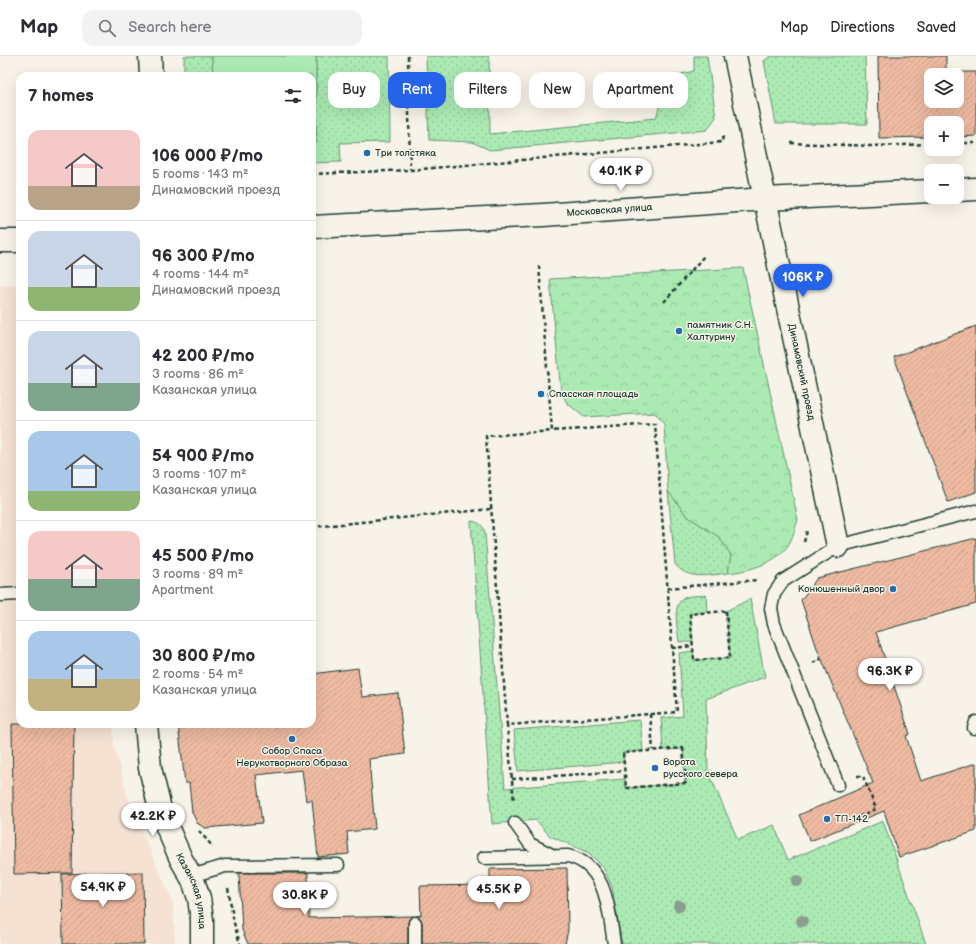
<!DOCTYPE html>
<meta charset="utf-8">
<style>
:root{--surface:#fff;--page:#f2f2f3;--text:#2b2b33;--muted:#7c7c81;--line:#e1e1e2;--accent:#2563eb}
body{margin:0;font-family:"Balsamiq Sans",sans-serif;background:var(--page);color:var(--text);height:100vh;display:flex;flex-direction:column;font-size:15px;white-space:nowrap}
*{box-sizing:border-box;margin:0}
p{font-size:13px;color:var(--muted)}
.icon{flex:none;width:22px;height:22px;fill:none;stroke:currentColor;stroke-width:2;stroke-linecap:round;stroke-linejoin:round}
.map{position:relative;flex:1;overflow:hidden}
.sheet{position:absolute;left:16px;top:16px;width:300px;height:656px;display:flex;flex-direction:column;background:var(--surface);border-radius:12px;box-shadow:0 4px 16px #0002}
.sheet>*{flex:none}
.banner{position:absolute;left:328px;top:16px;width:380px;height:36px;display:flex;gap:8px}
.fabs{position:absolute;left:924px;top:12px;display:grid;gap:8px}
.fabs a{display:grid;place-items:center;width:40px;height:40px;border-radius:8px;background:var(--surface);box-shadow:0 4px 16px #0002;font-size:20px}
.price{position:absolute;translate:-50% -34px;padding:0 9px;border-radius:14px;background:#fff;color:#222;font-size:13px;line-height:26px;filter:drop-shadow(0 1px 2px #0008)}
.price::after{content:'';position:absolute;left:50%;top:24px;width:12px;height:9px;margin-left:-6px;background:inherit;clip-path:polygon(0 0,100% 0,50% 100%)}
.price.active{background:var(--accent);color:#fff}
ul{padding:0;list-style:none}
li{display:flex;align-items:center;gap:12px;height:100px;padding:0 12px}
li+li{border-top:1px solid var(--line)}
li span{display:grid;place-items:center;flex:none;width:112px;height:80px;border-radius:12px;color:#555}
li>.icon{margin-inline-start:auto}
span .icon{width:48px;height:48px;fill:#fffc;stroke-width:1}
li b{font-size:17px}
h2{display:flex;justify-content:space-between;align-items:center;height:48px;padding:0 12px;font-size:17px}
.tag{padding:0 14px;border-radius:12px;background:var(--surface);box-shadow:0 4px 16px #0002;font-size:14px;line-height:36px}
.tag.active{background:var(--accent);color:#fff}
header{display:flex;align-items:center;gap:24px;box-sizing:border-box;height:56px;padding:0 20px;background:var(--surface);border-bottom:1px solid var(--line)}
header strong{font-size:19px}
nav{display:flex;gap:22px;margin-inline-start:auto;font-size:14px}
.search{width:280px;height:36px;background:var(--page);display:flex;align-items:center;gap:10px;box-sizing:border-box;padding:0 14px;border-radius:12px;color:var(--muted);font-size:15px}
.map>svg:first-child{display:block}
.built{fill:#f5e2d3}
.grass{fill:url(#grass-dots);stroke:#659474}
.forest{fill:url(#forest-crowns);stroke:#659474}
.park{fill:#abebb3;stroke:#659474}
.building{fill:url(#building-hatch);stroke:#1f3d34;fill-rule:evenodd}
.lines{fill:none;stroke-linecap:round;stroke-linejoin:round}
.lane-casing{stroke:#1f3d34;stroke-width:15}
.street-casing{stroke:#1f3d34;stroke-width:25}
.path{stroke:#1f3d34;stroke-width:2.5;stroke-dasharray:4 3;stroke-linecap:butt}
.lane{stroke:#f7f3e8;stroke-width:12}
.street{stroke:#f7f3e8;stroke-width:22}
.tree{fill:#8c9d8f}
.poi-dot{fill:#1f6fb2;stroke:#f7f3e8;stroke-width:1.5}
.labels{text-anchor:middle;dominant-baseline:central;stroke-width:3;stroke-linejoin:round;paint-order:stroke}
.poi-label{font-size:10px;fill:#1f3d34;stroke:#f7f3e8;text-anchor:start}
.street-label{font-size:10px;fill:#1f3d34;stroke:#f7f3e8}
</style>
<header>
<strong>Map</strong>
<div class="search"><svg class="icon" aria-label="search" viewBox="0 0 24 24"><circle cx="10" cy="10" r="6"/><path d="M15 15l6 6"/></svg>Search here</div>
<nav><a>Map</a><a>Directions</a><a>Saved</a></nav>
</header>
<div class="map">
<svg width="976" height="888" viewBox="0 0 976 888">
<defs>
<pattern id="grass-dots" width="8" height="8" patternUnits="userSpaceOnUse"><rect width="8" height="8" fill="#abebb3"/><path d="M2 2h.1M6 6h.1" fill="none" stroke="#93ca9b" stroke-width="1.8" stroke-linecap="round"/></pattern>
<pattern id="forest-crowns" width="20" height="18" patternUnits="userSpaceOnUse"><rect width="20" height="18" fill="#abebb3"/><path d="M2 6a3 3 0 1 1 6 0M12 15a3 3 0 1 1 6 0" fill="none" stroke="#93ca9b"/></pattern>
<pattern id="building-hatch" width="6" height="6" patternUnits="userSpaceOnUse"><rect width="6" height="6" fill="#efbaa2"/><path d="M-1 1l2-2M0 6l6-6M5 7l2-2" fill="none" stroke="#cca18c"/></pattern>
</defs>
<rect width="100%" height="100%" fill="#f7f3e8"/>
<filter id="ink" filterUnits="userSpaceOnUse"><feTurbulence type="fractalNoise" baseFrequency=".025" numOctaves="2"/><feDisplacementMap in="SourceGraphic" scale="8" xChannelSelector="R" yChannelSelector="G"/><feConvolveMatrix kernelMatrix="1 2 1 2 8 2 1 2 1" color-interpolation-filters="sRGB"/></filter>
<g filter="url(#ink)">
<polygon class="built" points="20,229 20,668 113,668 114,689 129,746 173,846 175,888 0,888 0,230"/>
<g class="grass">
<polygon points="184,0 212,0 213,20 184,20"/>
<polygon points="316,0 389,0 390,86 340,87 341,106 312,107 312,88 316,87"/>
<polygon points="426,0 489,0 490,78 656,62 668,21 694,15 694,0 707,0 716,61 707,74 490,94 472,86 429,84"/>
<polygon points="771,0 865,0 867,68 776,68 764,5"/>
<path d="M 668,435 L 687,460 L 719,481 L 731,499 L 728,517 C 709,519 688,525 675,508 Z"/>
<path d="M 471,465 C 479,466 484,469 485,478 L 505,732 L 625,723 L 626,732 L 685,727 L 683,693 L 663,694 L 661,662 L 683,660 L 679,597 L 693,595 L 694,604 L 730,602 L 726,555 L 750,543 L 765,621 L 706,643 L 708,715 L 738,784 L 774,769 L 788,804 L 883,765 L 926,888 L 622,888 L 612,831 L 603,811 L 589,797 L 550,780 L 536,764 L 492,768 Z"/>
<path d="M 706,539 L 707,556 L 690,558 L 693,586 L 679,586 C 678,574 671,549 684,542 C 690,539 699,540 706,539 Z"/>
<polygon points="640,664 643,695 623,697 624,706 518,715 514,674"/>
</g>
<path class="forest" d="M 743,212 L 798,464 C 795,471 794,479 790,486 C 779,507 749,515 728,517 L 731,499 L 719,481 L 687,460 L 668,435 L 664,368 L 655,357 L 584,361 L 567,347 L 561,336 L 550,223 Z"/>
<polygon class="park" points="212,0 316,0 316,88 312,88 312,20 213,20"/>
<g class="building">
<path d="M 878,0 L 946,0 L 946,16 L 976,16 L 976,80 L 957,81 L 957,67 L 931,67 L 931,81 L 879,82 ZM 931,19 L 957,19 L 957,45 L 931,45 Z"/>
<polygon points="976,270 976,436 948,446 894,301"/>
<polygon points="976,482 976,548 876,576 910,678 906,680 921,725 976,707 976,775 899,801 884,755 810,785 799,759 873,727 817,592 801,544 817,522"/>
<polygon points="358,612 362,641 398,637 405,698 369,703 375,773 347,776 349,798 318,801 312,744 306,745 302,714 256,719 262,767 205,772 197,767 192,756 189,727 185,727 178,668 312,668 312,618"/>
<polygon points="12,668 74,668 72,817 14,818"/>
<polygon points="567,812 568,874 565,888 422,888 422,867 421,863 416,860 421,859 420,830 490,829 490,813"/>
<polygon points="143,816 144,888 63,888 62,818"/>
<polygon points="239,817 308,817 309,862 414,860 409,863 408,867 408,888 248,888 242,874"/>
</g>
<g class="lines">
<g class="lane-casing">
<g id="lane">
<polyline points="0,539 20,538"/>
<polyline points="974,672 976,666"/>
<polyline points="838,729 774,568 771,552 774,538 783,525 838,490 976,455"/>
<polyline points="515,767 530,788 552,799"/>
<path d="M 484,802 L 568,800 C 607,809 609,855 614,888"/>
<polyline points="191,820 225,810 338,809"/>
<polyline points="415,867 415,888"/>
</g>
</g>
<g class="street-casing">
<g id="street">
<polyline points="150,0 151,20"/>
<path id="s1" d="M 735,0 L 838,490"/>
<polyline points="957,134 976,133"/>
<path id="s2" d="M 312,171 L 543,159 L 765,143 L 931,135"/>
<polyline points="0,185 20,185"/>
<path id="s3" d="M 146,668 L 150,712 L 161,757 L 181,803 L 193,824 L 199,842 L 202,864 L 202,888"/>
</g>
</g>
<g class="path">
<polyline points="408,0 410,113"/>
<polyline points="791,87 871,90 931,88"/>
<polyline points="957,87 976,87"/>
<polyline points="312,118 410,114 722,86 723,80"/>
<polyline points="539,210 552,375 486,380 507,669 677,656 655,368 552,375"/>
<polyline points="664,246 704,200"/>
<polyline points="312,471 491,453"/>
<polyline points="804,486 807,475"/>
<polyline points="668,532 757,524"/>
<polygon points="726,555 730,602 694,604 690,558"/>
<polyline points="672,592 693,590"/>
<polyline points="813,607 821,603"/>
<polyline points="650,658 653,694"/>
<polyline points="507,669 514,746"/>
<polygon points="683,692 686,727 626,732 623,697"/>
<polyline points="857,720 863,720 876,753 858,761"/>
<polyline points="512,723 624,715"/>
<polyline points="199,775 213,791"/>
<polyline points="228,832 234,867 240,888"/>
</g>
<use href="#lane" class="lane"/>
<use href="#street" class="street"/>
</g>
<g class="tree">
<circle cx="797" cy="825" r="6"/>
<circle cx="679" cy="850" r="6"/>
<circle cx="802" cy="865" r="6"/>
</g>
</g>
<g class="poi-dot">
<circle cx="367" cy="97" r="4"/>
<circle cx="679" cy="275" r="4"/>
<circle cx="541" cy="338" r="4"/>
<circle cx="893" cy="533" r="4"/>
<circle cx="292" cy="683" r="4"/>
<circle cx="655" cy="712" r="4"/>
<circle cx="827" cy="763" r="4"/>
</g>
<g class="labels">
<g class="poi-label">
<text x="375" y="97">Три толстяка</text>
<text x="687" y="269">памятник С.Н.<tspan x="687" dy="12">Халтурину</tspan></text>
<text x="549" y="338">Спасская площадь</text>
<text x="885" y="533" text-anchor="end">Конюшенный двор</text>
<text x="292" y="695" text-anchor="middle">Собор Спаса<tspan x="292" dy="12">Нерукотворного Образа</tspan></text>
<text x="663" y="706">Ворота<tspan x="663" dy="12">русского севера</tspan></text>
<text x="835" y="763">ТП-142</text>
</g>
<g class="street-label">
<text stroke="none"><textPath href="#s2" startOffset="298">Московская улица</textPath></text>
<text stroke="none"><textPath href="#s1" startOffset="323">Динамовский проезд</textPath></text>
<text stroke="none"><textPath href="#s3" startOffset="175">Казанская улица</textPath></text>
</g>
</g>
</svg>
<div class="fabs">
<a><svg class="icon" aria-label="layers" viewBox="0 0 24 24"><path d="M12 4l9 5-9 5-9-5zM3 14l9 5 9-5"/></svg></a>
<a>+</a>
<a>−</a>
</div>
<b class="price" style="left:621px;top:136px">40.1K ₽</b>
<b class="price active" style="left:803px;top:242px">106K ₽</b>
<b class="price" style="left:890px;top:636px">96.3K ₽</b>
<b class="price" style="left:153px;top:781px">42.2K ₽</b>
<b class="price" style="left:103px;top:852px">54.9K ₽</b>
<b class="price" style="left:499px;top:854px">45.5K ₽</b>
<b class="price" style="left:305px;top:860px">30.8K ₽</b>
<div class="banner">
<a class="tag">Buy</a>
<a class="tag active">Rent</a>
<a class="tag">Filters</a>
<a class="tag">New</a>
<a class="tag">Apartment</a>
</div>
<section class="sheet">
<h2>7 homes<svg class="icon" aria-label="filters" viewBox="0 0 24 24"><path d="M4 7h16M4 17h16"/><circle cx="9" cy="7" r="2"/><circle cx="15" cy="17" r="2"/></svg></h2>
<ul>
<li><span style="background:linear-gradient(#f6c9c9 70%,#b9a48a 0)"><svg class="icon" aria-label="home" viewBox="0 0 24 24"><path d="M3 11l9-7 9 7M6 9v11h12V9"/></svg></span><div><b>106 000 ₽/mo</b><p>5 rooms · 143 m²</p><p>Динамовский проезд</p></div></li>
<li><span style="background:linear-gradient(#c9d6e8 70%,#8fb573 0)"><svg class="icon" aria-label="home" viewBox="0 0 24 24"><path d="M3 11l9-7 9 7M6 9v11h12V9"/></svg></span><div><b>96 300 ₽/mo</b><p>4 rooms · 144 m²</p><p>Динамовский проезд</p></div></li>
<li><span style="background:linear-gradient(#c9d6e8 65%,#7fa58c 0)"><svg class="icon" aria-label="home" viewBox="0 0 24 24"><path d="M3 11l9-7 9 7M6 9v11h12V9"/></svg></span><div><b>42 200 ₽/mo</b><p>3 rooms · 86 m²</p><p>Казанская улица</p></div></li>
<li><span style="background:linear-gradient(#a9c7e8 75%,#8fb573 0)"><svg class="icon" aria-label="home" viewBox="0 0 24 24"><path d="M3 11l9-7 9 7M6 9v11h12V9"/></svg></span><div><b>54 900 ₽/mo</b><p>3 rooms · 107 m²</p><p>Казанская улица</p></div></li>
<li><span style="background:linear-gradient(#f6c9c9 60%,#7fa58c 0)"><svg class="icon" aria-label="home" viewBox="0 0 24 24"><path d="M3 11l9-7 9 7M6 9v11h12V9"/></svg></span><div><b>45 500 ₽/mo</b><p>3 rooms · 89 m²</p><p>Apartment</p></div></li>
<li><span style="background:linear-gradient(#a9c7e8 60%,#c2b280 0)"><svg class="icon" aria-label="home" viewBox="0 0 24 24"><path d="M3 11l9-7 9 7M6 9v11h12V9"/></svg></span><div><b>30 800 ₽/mo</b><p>2 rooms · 54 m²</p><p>Казанская улица</p></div></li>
</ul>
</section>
</div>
